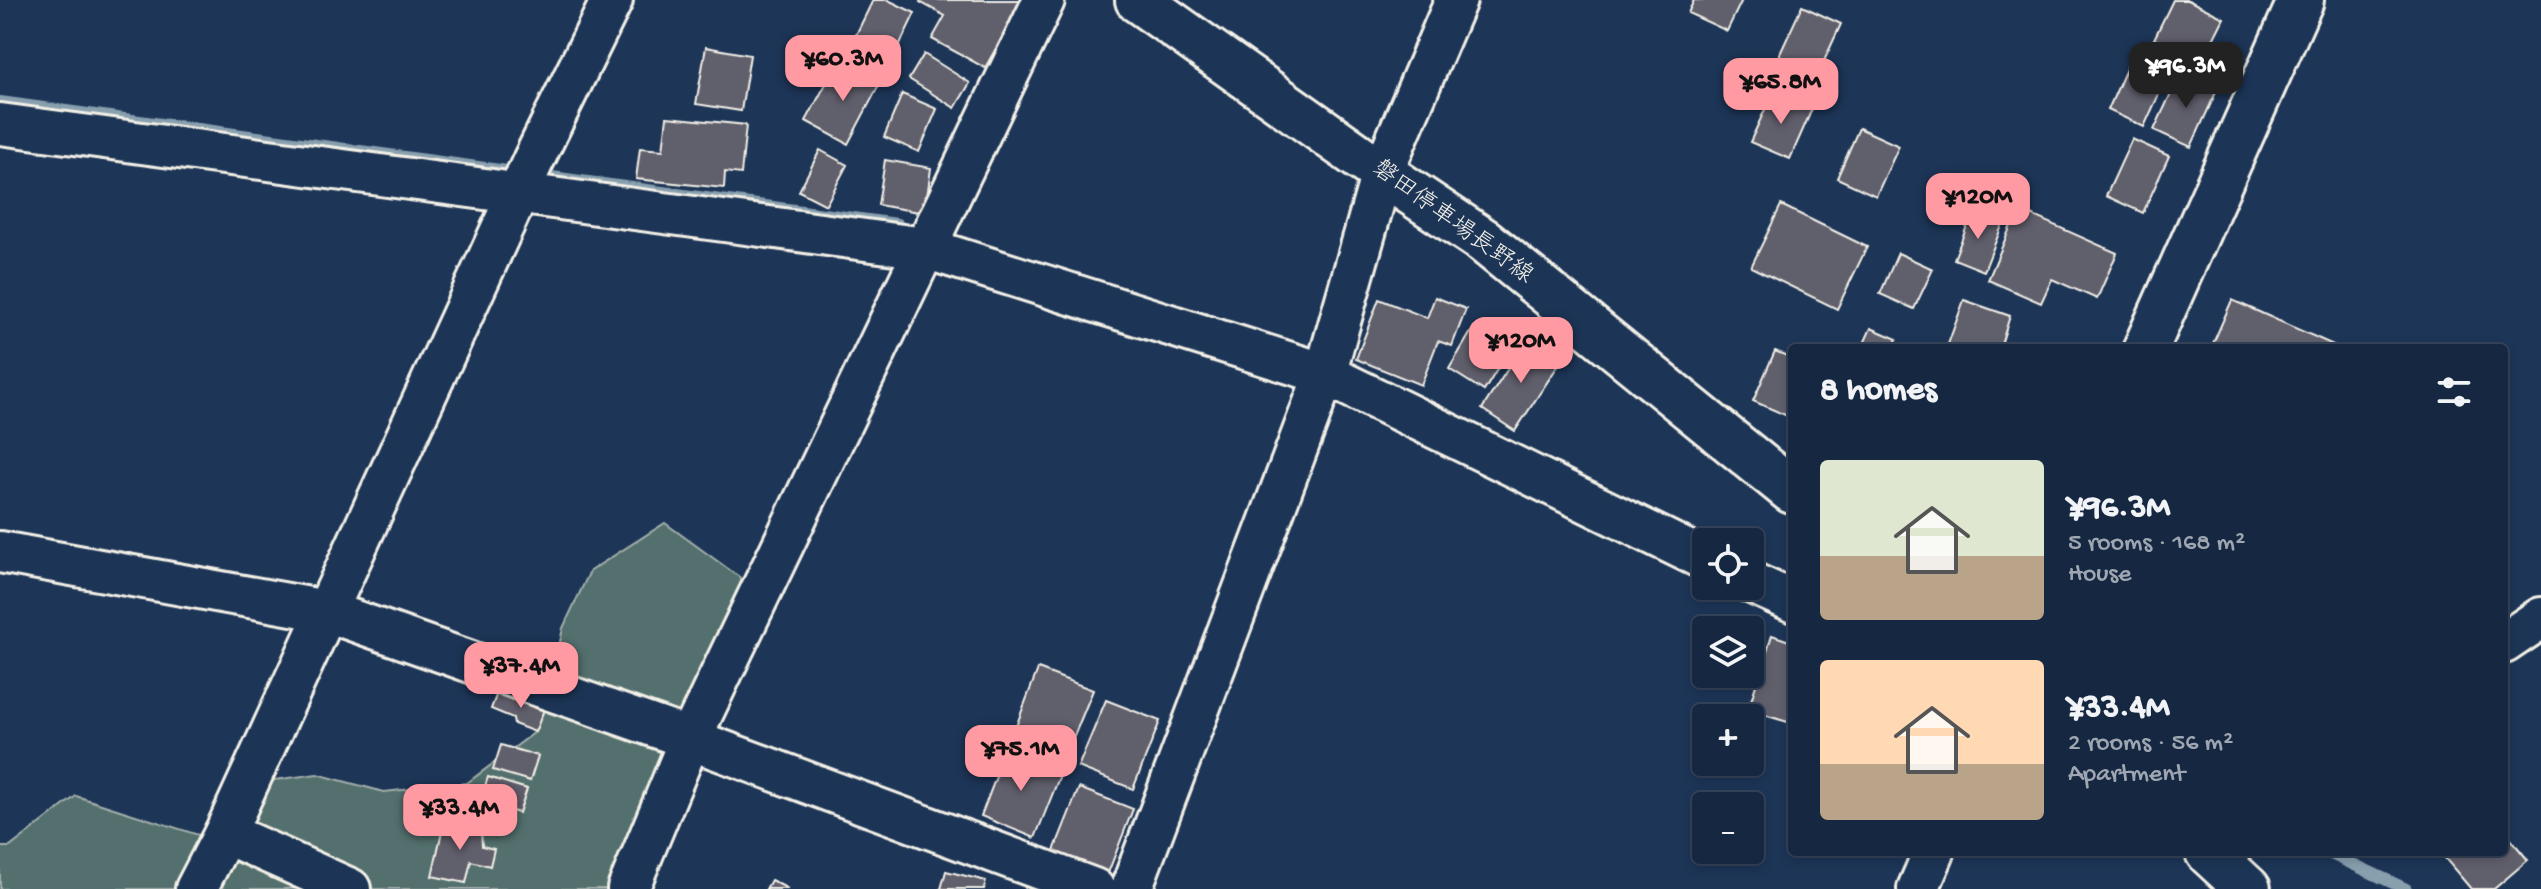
<!DOCTYPE html>
<meta charset="utf-8">
<style>
:root{--surface:#162841;--page:#1f3048;--text:#f1f3f6;--muted:#9ea6b1;--line:#35445a;--accent:#ff9aa2}
body{margin:0;font-family:"Gochi Hand","Klee One",sans-serif;background:var(--page);color:var(--text);height:100vh;display:flex;flex-direction:column;font-size:30px;white-space:nowrap}
*{box-sizing:border-box;margin:0}
p{font-size:26px;color:var(--muted)}
.icon{flex:none;width:44px;height:44px;fill:none;stroke:currentColor;stroke-width:2;stroke-linecap:round;stroke-linejoin:round}
.map{position:relative;flex:1;overflow:hidden}
.details{position:absolute;left:1788px;top:344px;width:720px;height:512px;display:flex;flex-direction:column;background:var(--surface);border-radius:8px;box-shadow:0 4px 12px #0003,0 0 0 2px var(--line)}
.details>*{flex:none}
.controls{position:absolute;left:1692px;top:528px;display:grid;gap:16px}
.controls a{display:grid;place-items:center;width:72px;height:72px;border-radius:8px;background:var(--surface);box-shadow:0 4px 12px #0003,0 0 0 2px var(--line);font-size:40px}
.price{position:absolute;translate:-50% -68px;padding:0 18px;border-radius:16px;background:var(--accent);color:#111;font-size:26px;line-height:52px;filter:drop-shadow(0 2px 4px #0008)}
.price::after{content:'';position:absolute;left:50%;top:48px;width:24px;height:18px;margin-left:-12px;background:inherit;clip-path:polygon(0 0,100% 0,50% 100%)}
.price.active{background:#222;color:#fff}
ul{padding:0;list-style:none}
li{display:flex;align-items:center;gap:24px;height:200px;padding:0 32px}
li span{display:grid;place-items:center;flex:none;width:224px;height:160px;border-radius:8px;color:#555}
li>.icon{margin-inline-start:auto}
span .icon{width:96px;height:96px;fill:#fffc;stroke-width:1}
li b{font-size:34px}
h2{display:flex;justify-content:space-between;align-items:center;height:96px;padding:0 32px;font-size:34px}
.map>svg:first-child{display:block}
.green{fill:#53706e;stroke:#a4b0ab;stroke-width:2}
.lines{fill:none;stroke-linecap:round;stroke-linejoin:round}
.stream{stroke:#889fae;stroke-width:12}
.building{fill:#615e6c;stroke:#f4f1e8;stroke-width:2}
.street-casing{stroke:#f4f1e8;stroke-width:46}
.secondary-casing{stroke:#f4f1e8;stroke-width:50}
.street{stroke:#1d3557;stroke-width:40}
.secondary{stroke:#1d3557;stroke-width:44}
.labels{text-anchor:middle;dominant-baseline:central;stroke-width:6;stroke-linejoin:round;paint-order:stroke}
.street-label{font-size:24px;fill:#f4f1e8;stroke:#1d3557}
</style>
<div class="map">
<svg width="2541" height="889" viewBox="0 0 2541 889">
<rect width="100%" height="100%" fill="#1d3557"/>
<filter id="ink" filterUnits="userSpaceOnUse"><feTurbulence type="fractalNoise" baseFrequency=".0125" numOctaves="2"/><feDisplacementMap in="SourceGraphic" scale="16" xChannelSelector="R" yChannelSelector="G"/><feConvolveMatrix kernelMatrix="1 2 1 2 8 2 1 2 1" color-interpolation-filters="sRGB"/></filter>
<g filter="url(#ink)">
<g class="green">
<polygon points="665,523 760,592 628,889 201,889 247,784 317,774 384,792 467,783 535,732 547,702 563,628 590,571"/>
<polygon points="76,796 205,837 182,889 0,889 0,847 10,847"/>
</g>
<g class="lines">
<g class="stream">
<polyline points="0,102 897,224 908,237"/>
<polyline points="1722,586 1746,598"/>
<polyline points="2327,852 2406,889"/>
</g>
</g>
<g class="building">
<polygon points="873,0 888,0 915,13 889,67 850,47"/>
<polygon points="921,0 1023,0 985,68 932,39 945,16 920,2"/>
<polygon points="1694,0 1742,0 1727,31 1688,13"/>
<polygon points="2173,0 2188,0 2224,18 2202,62 2154,39"/>
<polygon points="1802,6 1841,24 1818,74 1779,56"/>
<polygon points="706,47 750,55 741,111 696,104"/>
<polygon points="2133,53 2170,70 2144,127 2108,110"/>
<polygon points="924,54 970,83 955,108 909,79"/>
<polygon points="837,63 879,85 848,144 806,121"/>
<polygon points="2180,74 2217,90 2191,147 2154,130"/>
<polygon points="1773,92 1812,109 1790,159 1750,142"/>
<polygon points="902,94 937,109 919,152 884,137"/>
<polygon points="667,117 746,125 741,174 725,172 724,188 636,179 640,148 663,150"/>
<polygon points="1859,128 1899,146 1876,196 1837,178"/>
<polygon points="2132,139 2169,156 2143,213 2106,196"/>
<polygon points="820,150 847,165 826,205 799,191"/>
<polygon points="885,160 931,168 925,213 878,205"/>
<polygon points="1781,205 1867,247 1837,309 1751,267"/>
<polygon points="2018,209 2117,253 2097,299 2052,279 2041,303 1988,280"/>
<polygon points="1973,211 2003,223 1984,271 1954,259"/>
<polygon points="1898,253 1933,269 1914,309 1880,294"/>
<polygon points="1435,297 1466,309 1452,346 1438,341 1421,385 1356,359 1379,299 1427,318"/>
<polygon points="1964,300 2010,316 2000,348 1947,347"/>
<polygon points="2232,300 2340,348 2211,348"/>
<polygon points="1474,327 1494,339 1499,331 1515,340 1484,391 1449,369"/>
<polygon points="1871,328 1897,339 1893,348 1862,348"/>
<polygon points="1527,339 1561,361 1515,431 1482,409"/>
<polygon points="1775,351 1792,358 1792,418 1753,401"/>
<polygon points="1772,635 1792,642 1791,723 1748,710"/>
<polygon points="1038,669 1093,690 1065,758 1012,737"/>
<polygon points="520,691 547,702 535,732 514,724 513,718 491,709 497,693 517,700"/>
<polygon points="1106,700 1160,721 1133,789 1078,767"/>
<polygon points="501,745 538,756 530,781 493,770"/>
<polygon points="1007,748 1062,770 1035,838 981,816"/>
<polygon points="488,777 527,789 519,813 480,802"/>
<polygon points="1079,788 1133,809 1106,878 1052,856"/>
<polygon points="444,822 481,830 482,846 494,849 490,866 471,861 466,883 432,876"/>
<polygon points="2504,831 2528,860 2494,889 2471,889 2444,857 2449,852 2504,852"/>
<polygon points="946,871 986,881 984,889 941,889"/>
<polygon points="771,880 788,889 766,889"/>
</g>
<g class="lines">
<g class="street-casing">
<g id="street">
<polyline points="0,124 925,248 1325,374 1706,560"/>
<polyline points="0,552 326,611 690,739 1094,889"/>
<polyline points="1750,582 1792,601"/>
<polyline points="2504,643 2541,618"/>
<polyline points="225,833 350,889"/>
<polyline points="196,889 225,833 533,161 612,0"/>
<polyline points="628,889 690,739 1044,0"/>
<polyline points="1131,889 1325,374 1382,173 1456,0"/>
<polyline points="1918,889 1934,852"/>
</g>
</g>
<g class="secondary-casing">
<g id="secondary">
<polyline points="1138,0 1382,173 1484,241 1792,491"/>
<polyline points="2146,348 2301,0"/>
<polyline points="2208,852 2248,889"/>
</g>
</g>
<use href="#street" class="street"/>
<use href="#secondary" class="secondary"/>
</g>
</g>
<g class="labels">
<g class="street-label">
<text transform="translate(1452 223) rotate(36)">磐田停車場長野線</text>
</g>
</g>
</svg>
<div class="controls">
<a><svg class="icon" aria-label="locate" viewBox="0 0 24 24"><circle cx="12" cy="12" r="6"/><path d="M12 2v4M12 18v4M2 12h4M18 12h4"/></svg></a>
<a><svg class="icon" aria-label="layers" viewBox="0 0 24 24"><path d="M12 4l9 5-9 5-9-5zM3 14l9 5 9-5"/></svg></a>
<a>+</a>
<a>−</a>
</div>
<b class="price" style="left:843px;top:103px">¥60.3M</b>
<b class="price active" style="left:2186px;top:110px">¥96.3M</b>
<b class="price" style="left:1781px;top:126px">¥65.8M</b>
<b class="price" style="left:1978px;top:241px">¥120M</b>
<b class="price" style="left:1521px;top:385px">¥120M</b>
<b class="price" style="left:521px;top:710px">¥37.4M</b>
<b class="price" style="left:1021px;top:793px">¥75.1M</b>
<b class="price" style="left:460px;top:852px">¥33.4M</b>
<section class="details">
<h2>8 homes<svg class="icon" aria-label="filters" viewBox="0 0 24 24"><path d="M4 7h16M4 17h16"/><circle cx="9" cy="7" r="2"/><circle cx="15" cy="17" r="2"/></svg></h2>
<ul>
<li><span style="background:linear-gradient(#dfe7d0 60%,#b9a48a 0)"><svg class="icon" aria-label="home" viewBox="0 0 24 24"><path d="M3 11l9-7 9 7M6 9v11h12V9"/></svg></span><div><b>¥96.3M</b><p>5 rooms · 168 m²</p><p>House</p></div></li>
<li><span style="background:linear-gradient(#ffd9b3 65%,#b9a48a 0)"><svg class="icon" aria-label="home" viewBox="0 0 24 24"><path d="M3 11l9-7 9 7M6 9v11h12V9"/></svg></span><div><b>¥33.4M</b><p>2 rooms · 56 m²</p><p>Apartment</p></div></li>
</ul>
</section>
</div>
